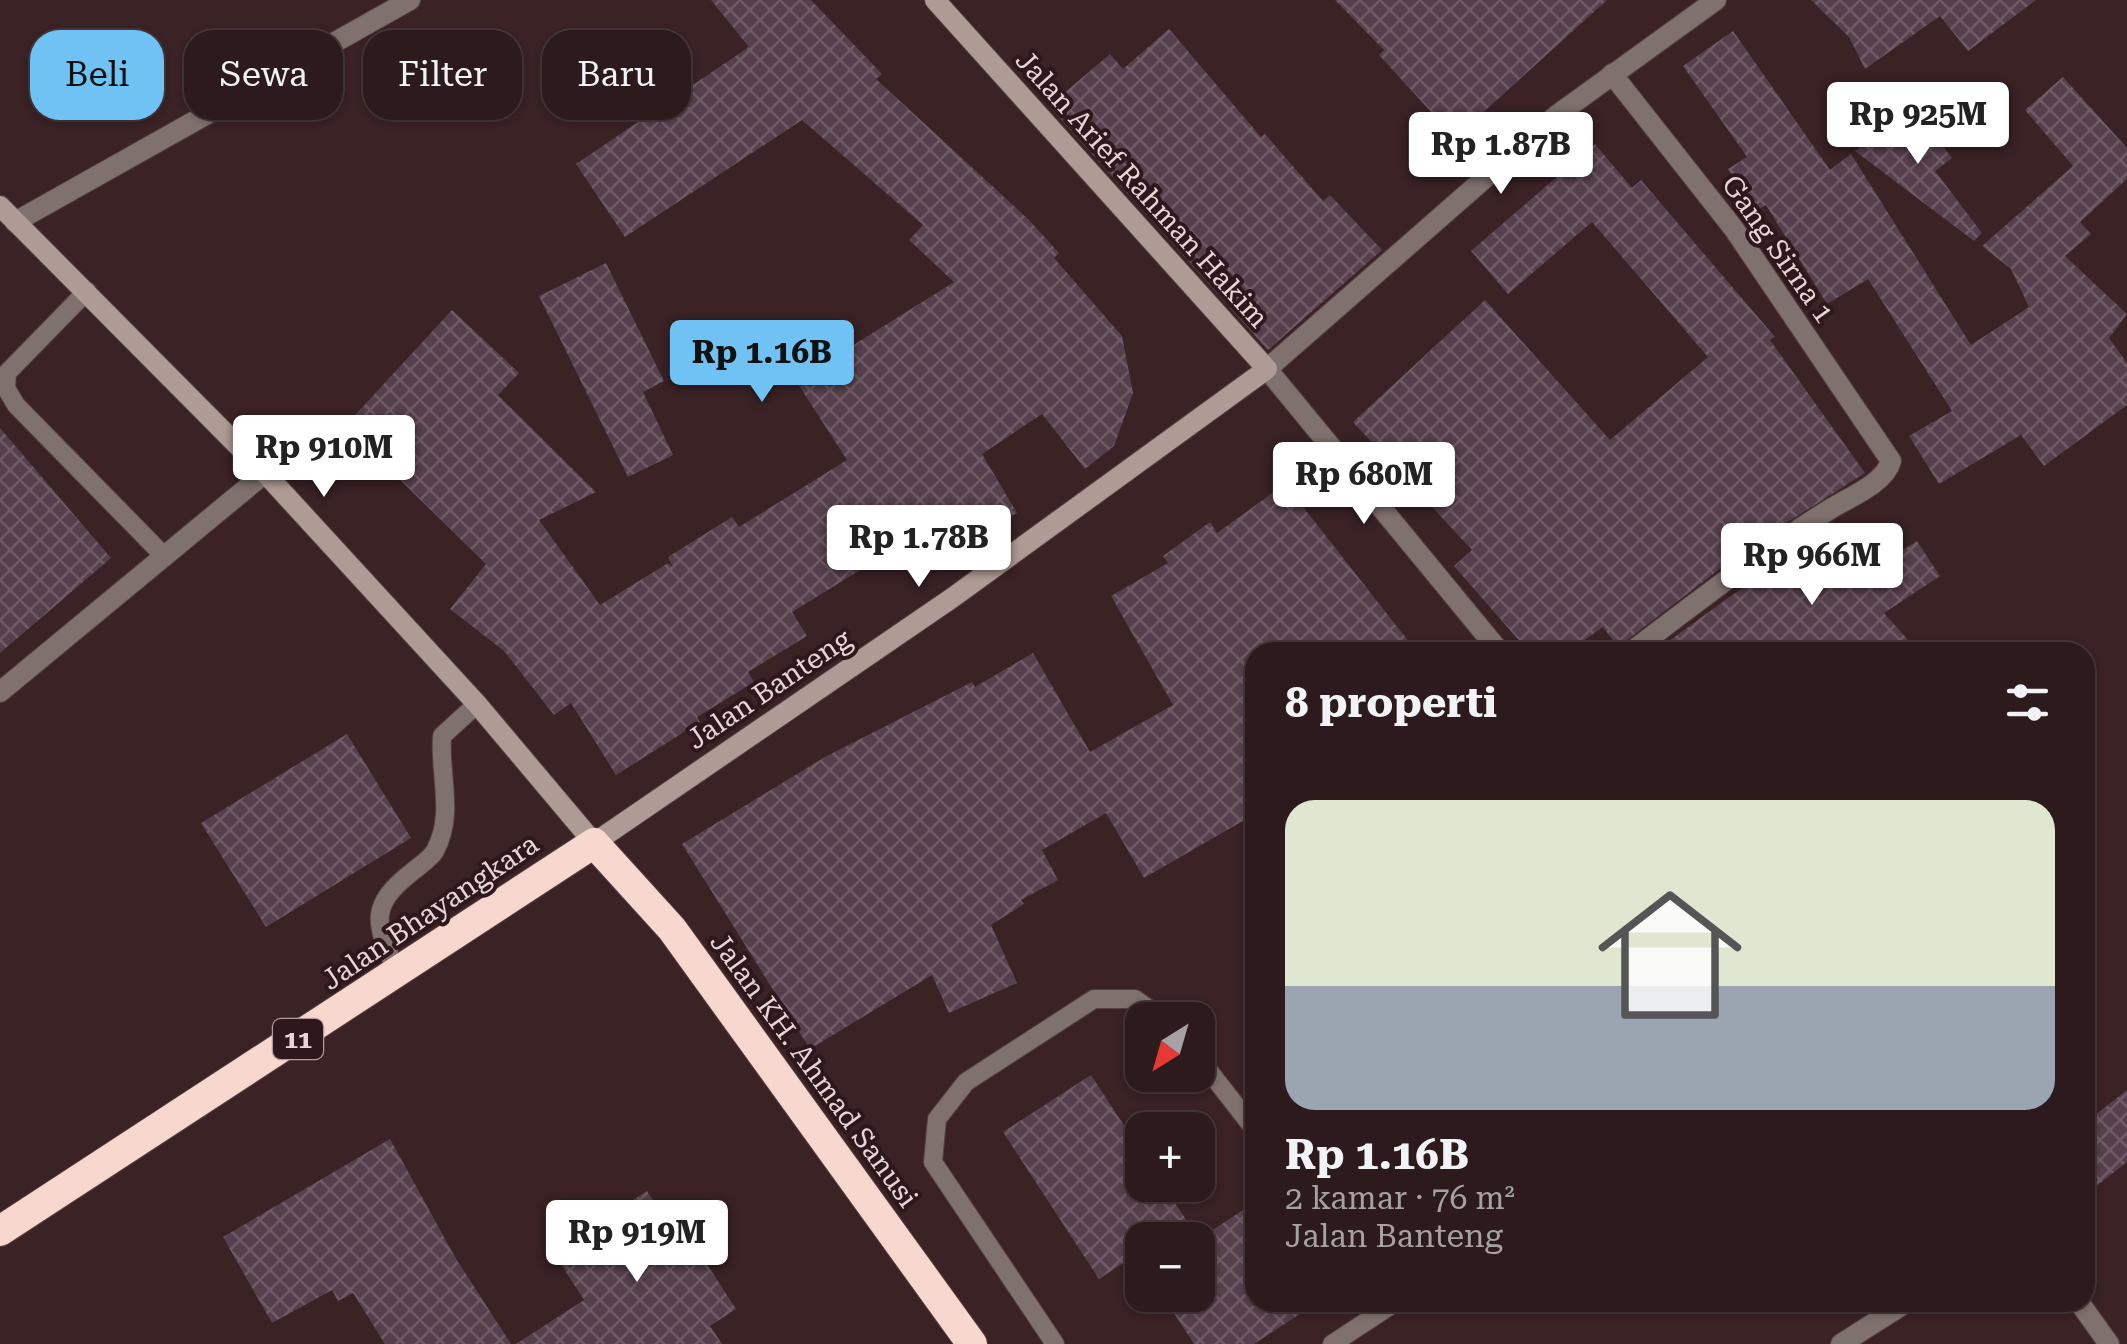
<!DOCTYPE html>
<html lang="id">
<meta charset="utf-8">
<style>
:root{--surface:#2c1a1c;--page:#382729;--text:#f1f3f6;--muted:#a6a1a3;--line:#48383b;--accent:#70c2f4}
body{margin:0;font-family:"Roboto Serif",serif;background:var(--page);color:var(--text);height:100vh;display:flex;flex-direction:column;font-size:38px;white-space:nowrap}
*{box-sizing:border-box;margin:0}
p{font-size:32px;color:var(--muted)}
.icon{flex:none;width:55px;height:55px;fill:none;stroke:currentColor;stroke-width:2;stroke-linecap:round;stroke-linejoin:round}
.map{position:relative;flex:1;overflow:hidden}
.panel{position:absolute;left:1245px;top:642px;width:850px;height:670px;display:flex;flex-direction:column;background:var(--surface);border-radius:30px;box-shadow:0 2px 8px #0004,0 0 0 2px var(--line)}
.panel>*{flex:none}
.top-card{position:absolute;left:30px;top:30px;width:950px;height:90px;display:flex;gap:20px}
.needle{width:65px;rotate:217deg}
.tools{position:absolute;left:1125px;top:1002px;display:grid;gap:20px}
.tools a{display:grid;place-items:center;width:90px;height:90px;border-radius:20px;background:var(--surface);box-shadow:0 2px 8px #0004,0 0 0 2px var(--line);font-size:50px}
.price{position:absolute;translate:-50% -85px;padding:0 22px;border-radius:10px;background:#fff;color:#222;font-size:32px;line-height:65px;filter:drop-shadow(0 2px 5px #0008)}
.price::after{content:'';position:absolute;left:50%;top:60px;width:30px;height:22px;margin-left:-15px;background:inherit;clip-path:polygon(0 0,100% 0,50% 100%)}
.price.active{background:var(--accent);color:#111}
ul{padding:0;list-style:none}
li{display:grid;align-content:center;gap:20px;height:530px;padding:0 40px}
li+li{border-top:2px solid var(--line)}
li span{display:grid;place-items:center;height:310px;border-radius:30px;color:#555}
li>.icon{margin-inline-start:auto}
span .icon{width:180px;height:180px;fill:#fffc;stroke-width:1}
li b{font-size:42px}
h2{display:flex;justify-content:space-between;align-items:center;height:120px;padding:0 40px;font-size:42px}
.pill{padding:0 35px;border-radius:30px;background:var(--surface);box-shadow:0 2px 8px #0004,0 0 0 2px var(--line);font-size:35px;line-height:90px}
.pill.active{background:var(--accent);color:#111}
.map>svg:first-child{display:block}
.building{fill:url(#building-cross-hatch)}
.lines{fill:none;stroke-linecap:round;stroke-linejoin:round}
.lane-casing{stroke:#563f41;stroke-width:20}
.street-casing{stroke:#563f41;stroke-width:22}
.secondary-casing{stroke:#563f41;stroke-width:22}
.highway-casing{stroke:#563f41;stroke-width:32}
.lane{stroke:#7f726e;stroke-width:18}
.street{stroke:#7f726e;stroke-width:20}
.secondary{stroke:#af9b95;stroke-width:20}
.highway{stroke:#f7d7ce;stroke-width:30}
.labels{text-anchor:middle;dominant-baseline:central;stroke-width:8;stroke-linejoin:round;paint-order:stroke}
.shield{fill:#2f181c;stroke:#af9d9f;stroke-width:2.5}
.shield-label{font-size:25px;font-weight:bold;fill:#e6d6d7}
.street-label{font-size:28px;fill:#e6d6d7;stroke:#2f181c}
</style>
<div class="map">
<svg width="2127" height="1344" viewBox="0 0 2127 1344">
<defs>
<pattern id="building-cross-hatch" width="8" height="8" patternUnits="userSpaceOnUse" patternTransform="scale(2.5)"><rect width="8" height="8" fill="#57404d"/><path d="M0 0l8 8M0 8l8-8" fill="none" stroke="#6f5b66"/></pattern>
</defs>
<rect width="100%" height="100%" fill="#3a2225"/>
<g class="building">
<polygon points="711,0 811,0 882,74 876,79 1028,219 1059,253 1054,258 1122,336 1133,393 1114,446 1085,469 1042,414 982,454 1017,513 956,549 940,521 792,612 807,636 748,672 754,682 697,717 700,722 616,775 571,703 554,715 504,651 450,609 486,564 345,426 452,310 519,373 498,395 596,492 539,520 600,605 668,563 673,567 668,557 732,517 739,527 847,460 796,381 954,282 909,240 923,225 802,120 625,237 576,164 749,47"/>
<polygon points="1335,0 1607,0 1455,138 1379,55 1384,50"/>
<polygon points="1811,0 2036,0 1968,51 1940,16 1865,69 1849,37"/>
<polygon points="1169,29 1261,137 1265,134 1323,201 1330,195 1382,250 1268,350 1049,106 1110,54 1123,69"/>
<polygon points="1733,31 1830,170 1851,154 1971,345 2029,307 2011,269 1982,246 2073,166 2025,110 2063,77 2127,148 2127,179 2080,222 2091,234 2065,256 2127,314 2109,338 2127,363 2127,405 2044,466 2021,435 1939,484 1909,436 1952,411 1868,279 1827,304 1766,205 1756,211 1728,169 1747,157 1683,66"/>
<polygon points="1914,108 1952,158 1935,171 1982,233 1974,241 1855,151"/>
<polygon points="1595,144 1632,188 1641,180 1775,337 1770,340 1865,473 1747,548 1618,647 1603,627 1567,652 1529,652 1454,566 1472,550 1353,422 1485,300 1610,440 1708,357 1592,222 1508,294 1471,251"/>
<polygon points="606,263 664,381 643,392 673,455 628,477 539,296"/>
<polygon points="0,428 111,558 0,653"/>
<polygon points="1285,484 1417,652 1255,652 1255,814 1144,878 1106,813 1042,850 1058,880 1021,900 1024,904 991,925 1017,983 949,1013 932,975 810,1049 682,844 825,757 972,682 975,687 1033,653 1090,752 1173,705 1111,596 1168,563 1163,556 1210,522 1217,533"/>
<polygon points="1811,538 1845,587 1917,541 1940,576 1884,613 1919,652 1655,651"/>
<polygon points="347,734 411,838 266,927 201,823"/>
<polygon points="1091,1075 1142,1153 1142,1185 1163,1185 1199,1239 1255,1202 1255,1302 1318,1302 1254,1344 1194,1344 1162,1295 1198,1295 1198,1240 1142,1240 1142,1266 1135,1255 1099,1279 1003,1132"/>
<polygon points="2127,1090 2127,1162 2085,1195 2085,1123"/>
<polygon points="390,1139 455,1257 511,1344 385,1344 353,1293 338,1301 332,1290 272,1323 223,1237"/>
<polygon points="647,1191 682,1243 690,1238 736,1309 710,1326 722,1344 516,1344 584,1300 553,1252"/>
</g>
<g class="lines">
<g class="lane-casing">
<g id="lane">
<polyline points="87,291 7,373 6,388 16,405 165,557"/>
<path d="M 397,973 C 377,925 366,908 412,872 C 419,866 430,859 435,851 C 455,814 439,775 442,736 L 477,704"/>
<polyline points="1198,1057 1255,1130"/>
<polyline points="1055,1344 933,1162 937,1119 966,1082 1094,999 1135,999 1165,1020"/>
<polyline points="1332,1344 1396,1302"/>
</g>
</g>
<g class="street-casing">
<g id="street">
<path d="M 1612,74 L 1734,229 L 1891,461 C 1885,483 1850,497 1832,508 C 1761,552 1697,602 1631,652"/>
<polyline points="15,222 410,0"/>
<polyline points="1500,652 1267,369 1557,115 1716,0"/>
<polyline points="0,692 265,473"/>
<polyline points="2079,1302 2109,1344"/>
<polyline points="1841,1344 1907,1302"/>
</g>
</g>
<g class="secondary-casing">
<polyline id="secondary" points="0,206 265,473 477,704 594,843 952,598 1267,369 935,0"/>
</g>
<g class="highway-casing">
<polyline id="highway" points="0,1231 594,843 672,929 972,1344"/>
</g>
<use href="#lane" class="lane"/>
<use href="#street" class="street"/>
<use href="#secondary" class="secondary"/>
<use href="#highway" class="highway"/>
</g>
<g class="labels">
<rect class="shield" x="273" y="1019" width="50" height="40" rx="8"/>
<g class="shield-label">
<text x="298" y="1039">11</text>
</g>
<g class="street-label">
<text transform="translate(1142 189) rotate(48)">Jalan Arief Rahman Hakim</text>
<text transform="translate(1778 249) rotate(55)">Gang Sirna 1</text>
<text transform="translate(769 689) rotate(-34)">Jalan Banteng</text>
<text transform="translate(430 912) rotate(-34)">Jalan Bhayangkara</text>
<text transform="translate(814 1070) rotate(54)">Jalan KH. Ahmad Sanusi</text>
</g>
</g>
</svg>
<div class="tools">
<a><svg class="needle" viewBox="-14 -14 28 28"><path d="M0-13l5 13h-10z" fill="#e53935"/><path d="M0 13l5-13h-10z" fill="#a6a1a3"/></svg></a>
<a>+</a>
<a>−</a>
</div>
<b class="price" style="left:1918px;top:167px">Rp 925M</b>
<b class="price" style="left:1501px;top:197px">Rp 1.87B</b>
<b class="price active" style="left:762px;top:405px">Rp 1.16B</b>
<b class="price" style="left:324px;top:500px">Rp 910M</b>
<b class="price" style="left:1364px;top:527px">Rp 680M</b>
<b class="price" style="left:919px;top:590px">Rp 1.78B</b>
<b class="price" style="left:1812px;top:608px">Rp 966M</b>
<b class="price" style="left:637px;top:1285px">Rp 919M</b>
<div class="top-card">
<a class="pill active">Beli</a>
<a class="pill">Sewa</a>
<a class="pill">Filter</a>
<a class="pill">Baru</a>
</div>
<section class="panel">
<h2>8 properti<svg class="icon" aria-label="filters" viewBox="0 0 24 24"><path d="M4 7h16M4 17h16"/><circle cx="9" cy="7" r="2"/><circle cx="15" cy="17" r="2"/></svg></h2>
<ul>
<li><span style="background:linear-gradient(#dfe7d0 60%,#9aa5b1 0)"><svg class="icon" aria-label="home" viewBox="0 0 24 24"><path d="M3 11l9-7 9 7M6 9v11h12V9"/></svg></span><div><b>Rp 1.16B</b><p>2 kamar · 76 m²</p><p>Jalan Banteng</p></div></li>
</ul>
</section>
</div>
